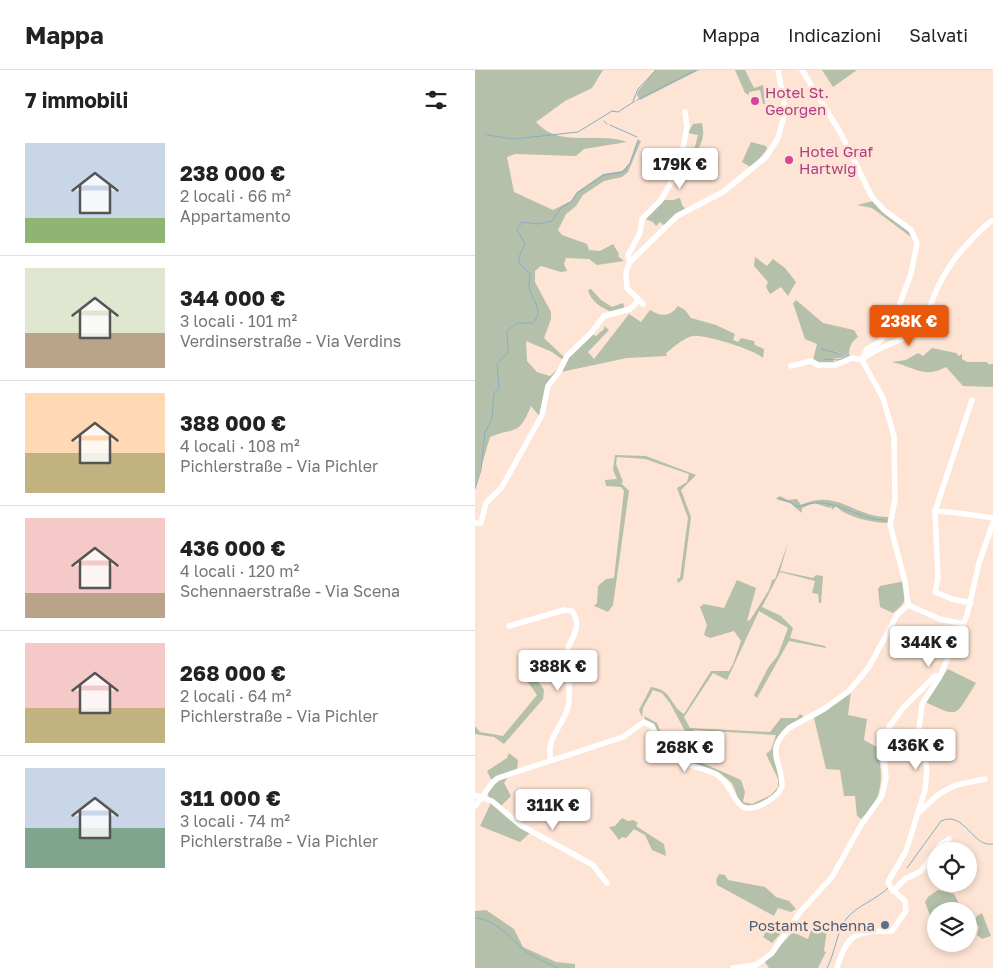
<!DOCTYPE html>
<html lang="it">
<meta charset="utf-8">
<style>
:root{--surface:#fff;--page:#f6f6f6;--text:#222;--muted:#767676;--line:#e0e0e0;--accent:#ea580c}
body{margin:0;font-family:"Golos Text",sans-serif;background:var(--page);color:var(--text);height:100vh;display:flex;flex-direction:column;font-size:19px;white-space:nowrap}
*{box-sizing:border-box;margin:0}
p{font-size:16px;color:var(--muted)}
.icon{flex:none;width:28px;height:28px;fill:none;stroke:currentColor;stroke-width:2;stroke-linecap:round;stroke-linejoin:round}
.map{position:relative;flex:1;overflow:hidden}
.details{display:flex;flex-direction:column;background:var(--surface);width:475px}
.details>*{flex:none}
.buttons{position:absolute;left:452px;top:772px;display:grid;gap:10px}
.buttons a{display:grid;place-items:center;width:50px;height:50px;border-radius:50%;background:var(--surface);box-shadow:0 2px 8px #0003;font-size:25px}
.price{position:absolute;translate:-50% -42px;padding:0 11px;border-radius:5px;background:#fff;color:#222;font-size:16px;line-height:32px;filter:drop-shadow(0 1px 2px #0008)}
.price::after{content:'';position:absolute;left:50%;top:30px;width:15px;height:11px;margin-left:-8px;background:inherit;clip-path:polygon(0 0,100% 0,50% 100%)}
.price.selected{background:var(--accent);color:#fff}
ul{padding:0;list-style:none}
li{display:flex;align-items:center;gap:15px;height:125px;padding:0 25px}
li+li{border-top:1px solid var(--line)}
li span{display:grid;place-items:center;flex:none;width:140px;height:100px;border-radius:0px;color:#555}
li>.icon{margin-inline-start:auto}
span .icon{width:60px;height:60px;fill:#fffc;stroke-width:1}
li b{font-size:21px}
h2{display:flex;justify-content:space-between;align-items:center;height:60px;padding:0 25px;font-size:21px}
header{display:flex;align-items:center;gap:30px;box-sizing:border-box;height:70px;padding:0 25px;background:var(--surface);border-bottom:1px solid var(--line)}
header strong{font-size:24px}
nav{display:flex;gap:28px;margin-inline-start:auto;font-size:18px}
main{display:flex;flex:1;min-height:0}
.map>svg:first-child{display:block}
.green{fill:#b4c0a9;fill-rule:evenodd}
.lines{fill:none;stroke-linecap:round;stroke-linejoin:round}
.stream{stroke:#89adc4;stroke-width:1}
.minor{stroke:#fff;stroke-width:5.5}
.hotel-dot{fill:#d1479c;stroke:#fde4d4;stroke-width:2}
.service-dot{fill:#5c6f8a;stroke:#fde4d4;stroke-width:2}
.labels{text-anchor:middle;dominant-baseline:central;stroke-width:5;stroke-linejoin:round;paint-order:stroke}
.hotel-label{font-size:15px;fill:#b23c85;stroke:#fde4d4;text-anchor:start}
.service-label{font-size:15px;fill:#4e5e75;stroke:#fde4d4;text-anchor:end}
</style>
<header>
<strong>Mappa</strong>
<nav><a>Mappa</a><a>Indicazioni</a><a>Salvati</a></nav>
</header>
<main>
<section class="details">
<h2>7 immobili<svg class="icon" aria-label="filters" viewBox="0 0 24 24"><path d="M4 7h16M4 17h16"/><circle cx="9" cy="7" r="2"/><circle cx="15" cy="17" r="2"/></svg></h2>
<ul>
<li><span style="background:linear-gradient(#c9d6e8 75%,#8fb573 0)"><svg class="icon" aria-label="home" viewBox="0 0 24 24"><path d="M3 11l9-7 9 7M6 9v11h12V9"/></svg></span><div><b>238 000 €</b><p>2 locali · 66 m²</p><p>Appartamento</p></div></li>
<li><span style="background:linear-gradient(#dfe7d0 65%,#b9a48a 0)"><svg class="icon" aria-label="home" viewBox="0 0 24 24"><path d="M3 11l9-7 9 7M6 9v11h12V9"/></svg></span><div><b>344 000 €</b><p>3 locali · 101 m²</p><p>Verdinserstraße - Via Verdins</p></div></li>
<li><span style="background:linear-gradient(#ffd9b3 60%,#c2b280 0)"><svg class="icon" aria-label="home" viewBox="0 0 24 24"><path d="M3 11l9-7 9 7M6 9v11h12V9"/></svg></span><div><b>388 000 €</b><p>4 locali · 108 m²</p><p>Pichlerstraße - Via Pichler</p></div></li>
<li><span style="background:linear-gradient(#f6c9c9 75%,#b9a48a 0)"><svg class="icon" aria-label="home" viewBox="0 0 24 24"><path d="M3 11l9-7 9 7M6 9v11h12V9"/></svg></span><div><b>436 000 €</b><p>4 locali · 120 m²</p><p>Schennaerstraße - Via Scena</p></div></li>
<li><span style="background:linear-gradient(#f6c9c9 65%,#c2b280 0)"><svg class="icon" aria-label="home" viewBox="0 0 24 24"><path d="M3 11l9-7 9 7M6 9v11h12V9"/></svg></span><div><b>268 000 €</b><p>2 locali · 64 m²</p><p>Pichlerstraße - Via Pichler</p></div></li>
<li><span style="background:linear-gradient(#c9d6e8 60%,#7fa58c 0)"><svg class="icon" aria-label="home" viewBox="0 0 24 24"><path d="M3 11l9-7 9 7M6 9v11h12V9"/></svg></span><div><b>311 000 €</b><p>3 locali · 74 m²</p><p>Pichlerstraße - Via Pichler</p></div></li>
</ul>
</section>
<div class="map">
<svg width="518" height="898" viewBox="0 0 518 898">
<rect width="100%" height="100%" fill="#fde4d4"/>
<g class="green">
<path d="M 0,0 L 128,0 L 117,18 L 90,31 L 61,52 C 85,79 123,61 152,72 L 109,79 L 101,86 L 40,84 L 32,87 L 39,122 L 78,140 L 96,131 L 102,122 L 128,104 L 147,101 L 155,93 L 163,70 L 166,71 L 153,102 L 147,107 L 129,111 L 108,125 L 101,136 L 91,144 L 83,160 L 87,165 L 112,174 L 114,180 L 125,181 L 138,174 L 144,184 L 143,186 L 149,191 L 122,195 L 114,189 L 91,188 L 89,194 L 92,201 L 86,202 L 66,196 L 60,201 L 60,212 L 76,242 L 76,249 L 69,268 L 89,287 L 84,303 L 71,318 L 65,347 L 56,336 C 43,368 40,356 15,367 L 0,418 ZM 51,271 L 77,282 L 88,290 L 82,300 L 75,306 L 62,302 L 52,291 Z"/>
<polygon points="180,0 224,0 165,30 162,25 163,21"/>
<polygon points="260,0 270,0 279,18 288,15 290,34 288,34 285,20 274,22 274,25 270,23"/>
<polygon points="347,0 382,0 358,17"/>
<path d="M 227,53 C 230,68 227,74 218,85 L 209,86 L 214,81 L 219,81 L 223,65 L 213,63 L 218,54 Z"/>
<polygon points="276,72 291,76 292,79 277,98 267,92"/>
<polygon points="205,128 207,135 212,141 190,156 185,152 181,156 178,152 168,148 186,130 198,130"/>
<polygon points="398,131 434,160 439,174 436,167 397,138 382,135"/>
<polygon points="280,187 292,196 298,189 310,198 321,212 313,226 306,217 295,224 291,217 293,212 279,196"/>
<path d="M 116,219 L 126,230 L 137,237 L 148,233 L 150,240 L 139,243 C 127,238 116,232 113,220 Z"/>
<path d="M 321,230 L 348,253 L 379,260 L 383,267 C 376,272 374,277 374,285 L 358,281 L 373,287 L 357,289 L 360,293 L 345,293 L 338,290 L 342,274 L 330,269 L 318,233 Z"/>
<path d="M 203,236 L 210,240 L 216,248 L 241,255 L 260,264 L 258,270 L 263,272 L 266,268 L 279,271 L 280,275 L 289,279 L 288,288 C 280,280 229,264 218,266 C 208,268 199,277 191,283 L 192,286 L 152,288 L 86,302 L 92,288 L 116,263 L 121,266 L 129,259 L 129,256 L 134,260 L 113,282 L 119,289 L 154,244 L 166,252 L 175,240 C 186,247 195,247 203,236 Z"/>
<path d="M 457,278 L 481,283 L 484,286 L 487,284 L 487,289 L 492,292 L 512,292 L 513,294 L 518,294 L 518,317 L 488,316 L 471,297 C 448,309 440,297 417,292 L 431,290 L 443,283 L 448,286 Z"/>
<polygon points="140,385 171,386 221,405 206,420 216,447 208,509 203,513 202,509 205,508 213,448 202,418 212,412 214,404 170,389 142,387 141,394 148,412 146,413 154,421 138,535 133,542 119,536 122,533 123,516 131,509 139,508 149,421 146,417 131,416 130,410 142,409 138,400"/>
<path d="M 305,426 L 313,430 L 322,429 L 326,435 C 362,418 380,448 414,447 L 413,453 C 399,453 370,447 361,436 L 357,440 L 356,436 L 355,438 L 339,433 L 327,438 L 327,443 L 315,433 L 301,429 Z"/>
<path d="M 313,473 L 305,501 L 338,508 L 341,505 L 348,506 L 346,533 L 344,533 L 343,524 L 337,523 L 340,511 L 305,502 L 287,537 L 306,546 L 318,558 L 315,568 L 350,576 L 351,578 L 314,571 L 282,628 L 279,625 L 293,598 L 303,585 L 313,558 L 284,541 L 252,610 L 238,603 L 209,647 L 215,658 L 295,662 L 306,648 L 322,648 L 325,644 L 328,646 C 321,661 297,660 298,683 C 298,693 305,703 306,713 L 299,726 L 277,737 L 265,734 C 262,728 261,721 258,715 C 249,699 209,697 195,684 C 184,675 184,654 170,650 L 169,646 L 182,653 L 190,673 L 196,677 L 211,663 L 195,633 L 187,623 L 178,620 L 168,638 L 167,647 L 164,640 L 176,617 C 198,620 194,635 209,644 L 236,601 L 254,601 L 258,594 L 266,571 L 259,561 L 235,568 L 229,565 L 232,555 L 225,537 L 229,534 L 249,538 L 262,510 L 281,518 L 272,551 L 275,550 L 294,520 L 297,510 L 300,509 ZM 219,660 L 301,665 L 296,680 L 291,684 L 303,709 L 303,717 L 296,725 L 277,734 L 268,732 L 270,722 L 266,710 L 205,683 L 202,679 Z"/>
<path d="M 430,511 C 430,530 433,531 418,543 L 405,537 L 403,519 L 405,516 Z"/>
<polygon points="75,585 90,585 91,603 83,599 76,612 63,605 61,608 69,620 68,629 29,674 19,667 0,664 0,656 5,662 28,666 62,625 50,608 54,603 58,606 63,602 67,587 73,590 76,589"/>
<path d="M 473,599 L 501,613 C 480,646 486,649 450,632 Z"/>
<path d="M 376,622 L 373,645 L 392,649 L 389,670 L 402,677 C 408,705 410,728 386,749 L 382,746 L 380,726 L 369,726 L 365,700 L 351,699 L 339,648 Z"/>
<polygon points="34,683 43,690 42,700 17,711 12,701 32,688"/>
<polygon points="33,707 29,713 36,726 25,737 55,763 45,772 5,756 16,733 12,722 23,711"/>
<polygon points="147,748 153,751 158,750 163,753 161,756 189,774 191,786 177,780 170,765 159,759 151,768 147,767 144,770 134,757 140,756"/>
<polygon points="244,804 250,805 253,810 290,817 301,827 314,831 321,839 316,842 303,838 299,846 242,815 241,810"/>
<polygon points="463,820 479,824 488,841 461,841 461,853 457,851 450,832 453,827"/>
<polygon points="11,840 39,859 48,877 81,892 100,894 100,898 0,898 0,841"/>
<polygon points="507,843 516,866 507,869 502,865 504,857 499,851 502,846"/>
<polygon points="291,852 306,863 297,873 288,867 290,863 286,860"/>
<polygon points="339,852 343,854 342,858 352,859 349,881 351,882 343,898 294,898 290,892 317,863 315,861 333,869"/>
</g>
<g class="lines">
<g class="stream">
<polyline points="162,30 221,0"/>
<polyline points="158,31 163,19 181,0"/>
<polyline points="129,51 132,54"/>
<polyline points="135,55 162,67"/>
<polyline points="12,65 39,69 103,62 137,41 143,42 160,31"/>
<polyline points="346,279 375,286"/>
<polyline points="349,289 363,290 373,287"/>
<path d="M 0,419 L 6,400 L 10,363 L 17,348 L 19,323 L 24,318 L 22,294 L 33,282 L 32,261 L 42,253 L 58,253 C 68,241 60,233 55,221 C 53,217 55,209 55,204 L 44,193 L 44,187 L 50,173 L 42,160 L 47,152 L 63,154 L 77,151 L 86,138 L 97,131 L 102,123 L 129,105 L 148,102 L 155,93 L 163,70"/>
<path d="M 303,428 L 317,433 L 322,437 C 359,423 376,449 410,450"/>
<path d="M 432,798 L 466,751 C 490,740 497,778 518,774"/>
<path d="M 0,848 C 22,849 37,871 53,883 C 62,889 73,893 82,898"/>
<path d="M 352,898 C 360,884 362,859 372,848 C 383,835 401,830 413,818"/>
</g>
<g class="minor">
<polyline points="327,0 365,62 397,127 409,140 436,160 442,173 436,204 415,260 403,273 392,279 387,290 408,328 419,366 420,430 415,454 430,512 433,535"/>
<polyline points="155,192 153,185 165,163 167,149 186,130 204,98 212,57 210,42"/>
<polyline points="168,234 152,218 151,202 155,192 202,146 248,122 291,87 303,68 308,50 309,33 303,0"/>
<path d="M 316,296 L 336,291 L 343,295 L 361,295 L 377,288 L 387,290 C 404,274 431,273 445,255 C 455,242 457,227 465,213 C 476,190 497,167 516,151"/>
<polyline points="460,441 497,330"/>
<polyline points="0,453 6,453 11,433 27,417 67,345 73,316 84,302 92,286 116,263 129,246 155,239 163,231"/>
<path d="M 496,533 L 477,529 L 460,522 L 463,508 L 460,441 C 480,442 499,445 518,448"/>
<polyline points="433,535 465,549 488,554"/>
<path d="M 34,556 L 89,540 L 97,541 C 110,560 91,572 92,584 C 93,595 96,626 93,637 C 88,656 70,669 76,690"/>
<polyline points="0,725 17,731 45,755 118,795 132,813"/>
<path d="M 0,736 L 18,712 L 23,708 L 148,667 L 169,652 L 177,656 L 191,684 C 205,695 225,696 241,704 C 262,716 257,750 288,734 C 297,729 304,725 307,716 C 307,689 289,682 314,658 L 349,639 L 374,621 L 394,597 L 422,545 L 433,535"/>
<polyline points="443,743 464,724 481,715 510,709"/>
<polyline points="418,821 430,809 446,801 466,774 474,769"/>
<polyline points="258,898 281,895 297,883 326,841 357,807 386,755 407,726 411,708 408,677 414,657 428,638 460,606 464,606"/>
<path d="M 362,898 C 372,862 383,861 417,861 L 431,841 L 430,831 L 416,818 L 413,812 L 431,781 L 450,720 L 452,699 L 444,659 L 447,634 L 464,608 L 492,545 L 504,493 L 518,453"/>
</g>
</g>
<g class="hotel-dot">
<circle cx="280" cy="31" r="5"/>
<circle cx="314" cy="90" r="5"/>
</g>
<circle class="service-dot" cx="410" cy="855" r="5"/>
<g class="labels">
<g class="hotel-label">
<text x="290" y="22">Hotel St.<tspan x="290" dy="17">Georgen</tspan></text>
<text x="324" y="81">Hotel Graf<tspan x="324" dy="17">Hartwig</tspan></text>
</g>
<g class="service-label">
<text x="400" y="855">Postamt Schenna</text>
</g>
</g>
</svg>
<div class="buttons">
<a><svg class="icon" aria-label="locate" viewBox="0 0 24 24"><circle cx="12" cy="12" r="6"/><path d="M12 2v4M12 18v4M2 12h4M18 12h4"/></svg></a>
<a><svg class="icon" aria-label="layers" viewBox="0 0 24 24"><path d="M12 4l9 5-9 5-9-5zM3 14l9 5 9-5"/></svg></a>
</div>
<b class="price" style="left:205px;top:120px">179K €</b>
<b class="price selected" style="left:434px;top:277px">238K €</b>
<b class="price" style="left:454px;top:598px">344K €</b>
<b class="price" style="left:83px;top:622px">388K €</b>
<b class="price" style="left:441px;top:701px">436K €</b>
<b class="price" style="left:210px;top:703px">268K €</b>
<b class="price" style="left:78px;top:761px">311K €</b>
</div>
</main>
